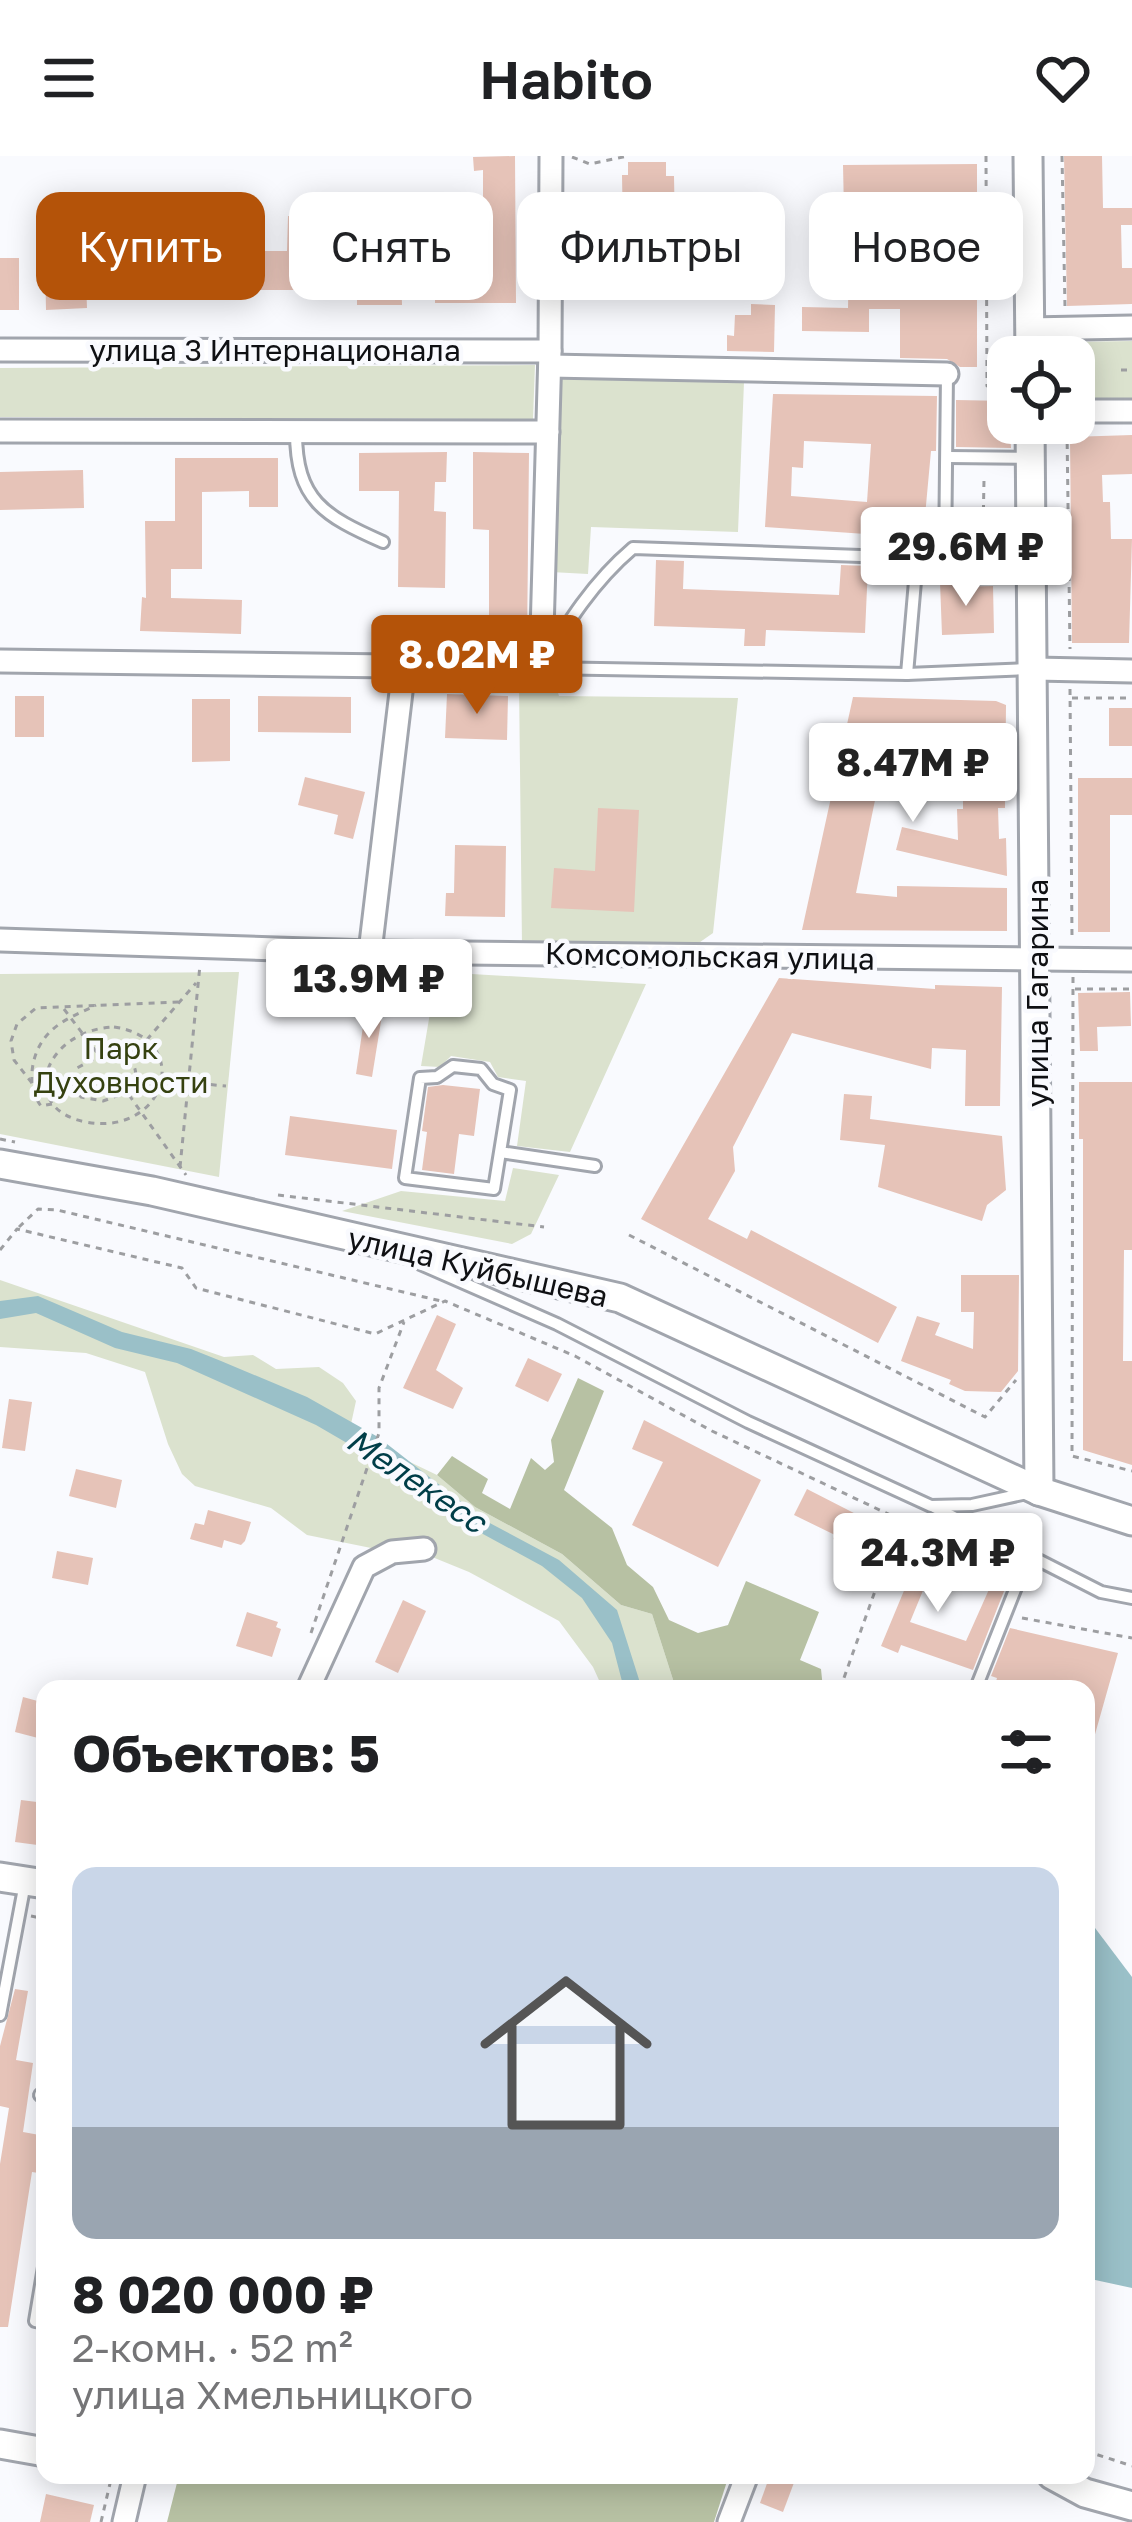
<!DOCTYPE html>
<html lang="ru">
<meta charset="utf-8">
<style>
:root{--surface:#fff;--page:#f2f2f2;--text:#202124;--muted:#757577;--accent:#b45309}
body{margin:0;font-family:"Golos Text",sans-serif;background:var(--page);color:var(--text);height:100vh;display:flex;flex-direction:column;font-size:45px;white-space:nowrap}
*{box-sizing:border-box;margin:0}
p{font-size:39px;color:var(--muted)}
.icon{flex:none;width:66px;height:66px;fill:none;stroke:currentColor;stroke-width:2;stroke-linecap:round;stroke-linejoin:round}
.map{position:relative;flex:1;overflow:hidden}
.panel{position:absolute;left:36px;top:1524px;width:1059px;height:804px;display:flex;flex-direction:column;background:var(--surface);border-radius:24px;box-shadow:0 6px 30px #0003}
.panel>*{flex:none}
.banner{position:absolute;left:36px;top:36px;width:1062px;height:108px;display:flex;gap:24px}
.fabs{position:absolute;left:987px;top:180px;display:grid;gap:24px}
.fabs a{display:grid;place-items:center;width:108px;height:108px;border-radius:24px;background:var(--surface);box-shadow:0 6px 30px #0003;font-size:60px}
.price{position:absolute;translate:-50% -102px;padding:0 27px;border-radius:12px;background:#fff;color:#222;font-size:39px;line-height:78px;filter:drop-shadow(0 3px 6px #0008)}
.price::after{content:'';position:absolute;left:50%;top:72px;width:36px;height:27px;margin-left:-18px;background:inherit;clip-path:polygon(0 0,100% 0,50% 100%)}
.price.selected{background:var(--accent);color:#fff}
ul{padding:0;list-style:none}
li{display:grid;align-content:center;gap:24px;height:636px;padding:0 36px}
li span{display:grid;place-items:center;height:372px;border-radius:24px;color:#555}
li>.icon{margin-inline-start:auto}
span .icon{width:216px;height:216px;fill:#fffc;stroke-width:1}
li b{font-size:51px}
h2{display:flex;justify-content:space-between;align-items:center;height:144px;padding:0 36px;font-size:51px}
.pill{padding:0 42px;border-radius:24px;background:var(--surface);box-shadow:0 6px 30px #0003;font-size:42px;line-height:108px}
.pill.selected{background:var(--accent);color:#fff}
header{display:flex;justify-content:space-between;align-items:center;height:156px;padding:0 36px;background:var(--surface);font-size:54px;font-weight:600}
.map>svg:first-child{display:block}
.green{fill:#dbe2ce}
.forest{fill:#b7c1a3}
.water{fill:#9ac0c8}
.building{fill:#e6c3b8;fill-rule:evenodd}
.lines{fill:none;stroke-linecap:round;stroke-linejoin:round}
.lane-casing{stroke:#a1a5ad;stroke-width:16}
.street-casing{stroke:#a1a5ad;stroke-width:27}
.secondary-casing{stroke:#a1a5ad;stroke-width:33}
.path{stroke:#9d9ea1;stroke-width:3;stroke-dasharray:6 6;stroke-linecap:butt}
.lane{stroke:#fff;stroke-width:10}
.street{stroke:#fff;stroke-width:21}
.secondary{stroke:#fff;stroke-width:27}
.labels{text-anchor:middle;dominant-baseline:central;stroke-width:9;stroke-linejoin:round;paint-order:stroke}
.street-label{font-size:30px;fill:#0f1013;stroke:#f9fafe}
.park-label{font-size:30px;fill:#354110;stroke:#f9fafe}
.water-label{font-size:33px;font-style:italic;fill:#003e48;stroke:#f9fafe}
</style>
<header><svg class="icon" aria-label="menu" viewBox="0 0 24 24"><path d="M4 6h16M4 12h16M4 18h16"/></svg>Habito<svg class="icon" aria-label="heart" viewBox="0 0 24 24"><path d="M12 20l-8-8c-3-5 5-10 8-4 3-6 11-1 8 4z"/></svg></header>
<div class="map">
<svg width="1132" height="2366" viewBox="0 0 1132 2366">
<rect width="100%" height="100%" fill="#f9fafe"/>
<g class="green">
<polygon points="1132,185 1132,242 1074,243 1074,201 1062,201 1062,186"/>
<polygon points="535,209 533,263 0,261 0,212"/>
<polygon points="561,222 744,226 738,376 591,371 588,418 551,416"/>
<polygon points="519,526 555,527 559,540 738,542 713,777 693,791 522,789"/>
<polygon points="239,816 219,1021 0,978 0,818"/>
<polygon points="437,816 646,828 570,996 517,990 526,925 498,921 490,906 451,900 440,911 421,910"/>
<polygon points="513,1012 559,1019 531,1078 512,1088 342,1055 401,1035 505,1045"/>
<polygon points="0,1124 224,1201 253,1199 276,1213 319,1211 343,1227 356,1245 351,1268 389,1296 437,1319 475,1351 562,1398 621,1449 652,1458 676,1533 603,1533 593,1511 559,1465 469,1416 415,1394 376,1393 307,1379 271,1352 195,1330 182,1318 168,1288 145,1216 86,1197 0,1191"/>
</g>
<g class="forest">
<polygon points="578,1222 604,1235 564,1334 612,1372 627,1409 653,1431 669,1464 698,1477 728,1469 746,1425 819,1456 800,1504 821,1513 823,1533 676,1533 652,1458 621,1449 562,1398 475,1351 437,1319 452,1300 488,1323 482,1337 510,1353 531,1302 545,1314 554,1306 551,1284"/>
<polygon points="179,2319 729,2319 714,2366 167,2366"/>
</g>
<g class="water">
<polygon points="38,1140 122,1176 191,1193 221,1205 307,1241 378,1281 486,1365 559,1404 617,1454 642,1533 624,1533 612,1487 582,1442 542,1410 459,1365 371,1301 316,1269 177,1207 115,1192 36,1157 0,1163 0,1145"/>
<polygon points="1086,1760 1132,1821 1132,2132 1086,2122"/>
</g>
<g class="building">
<polygon points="515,0 516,147 435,147 435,106 484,105 484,71 443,71 442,43 483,43 483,14 474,15 473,1"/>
<polygon points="1064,0 1102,0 1103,52 1132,52 1132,69 1121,69 1122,112 1132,112 1132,148 1067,150"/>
<polygon points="628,6 666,6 666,20 674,20 676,135 624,135 622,19 628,19"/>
<polygon points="977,8 977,211 960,211 947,203 900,202 900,153 869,153 869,176 802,175 802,151 848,152 850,55 844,55 843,9"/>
<polygon points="380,51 381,81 325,82 325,117 303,117 304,134 193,134 193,95 287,95 288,60 342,60 342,52"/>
<polygon points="113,97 162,97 161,136 113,135"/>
<polygon points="73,101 74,126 86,125 87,152 46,154 45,102"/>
<rect x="0" y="102" width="19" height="52"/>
<polygon points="401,115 402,149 357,149 357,116"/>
<polygon points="751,148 775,149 774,196 727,195 727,179 734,180 735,159 751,159"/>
<path d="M 773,238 L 937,240 L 936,295 L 931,295 L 923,382 L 765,371 ZM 804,285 L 871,288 L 867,346 L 791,340 L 792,311 L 803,312 Z"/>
<polygon points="956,244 1008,245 1011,292 956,291"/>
<polygon points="1132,279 1132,318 1102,319 1103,346 1110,346 1111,383 1132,383 1129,487 1072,487 1070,281"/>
<polygon points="447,296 446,326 435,326 434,355 446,356 445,432 398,431 399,335 359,335 359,297"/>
<polygon points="473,296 529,297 527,489 489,489 489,374 473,373"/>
<polygon points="175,302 278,302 278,351 249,351 249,335 202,336 202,413 171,413 171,442 242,444 241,478 140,475 142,441 146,442 145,365 175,365"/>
<polygon points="83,314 84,352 0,354 0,316"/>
<polygon points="656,404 684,405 683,433 839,439 841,409 868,410 865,477 766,474 765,490 744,490 745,473 654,470"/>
<polygon points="960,425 960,431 993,430 994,477 942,479 940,426"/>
<polygon points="447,538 508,540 507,584 445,582"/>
<rect x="15" y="540" width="29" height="41"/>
<polygon points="258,540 351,541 351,577 258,576"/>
<polygon points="853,541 996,545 1006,549 1005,652 998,652 999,683 1006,682 1007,720 896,694 902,671 958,684 957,653 963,653 963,601 980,601 981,568 933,568 933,579 889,576 856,737 897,741 897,730 1007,732 1007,775 802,774"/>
<polygon points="192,543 230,543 230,605 192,606"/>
<rect x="1109" y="552" width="23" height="38"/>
<polygon points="305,621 365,636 353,683 334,678 338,659 298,649"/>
<polygon points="1078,622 1132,622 1132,659 1110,659 1110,776 1078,776"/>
<polygon points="598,652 639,654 634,756 551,752 554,712 595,715"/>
<polygon points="455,689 506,690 505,761 445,760 446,737 454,737"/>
<polygon points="779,822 935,833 935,829 1002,831 1000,950 965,950 966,894 932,892 931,913 792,877 733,991 735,1015 708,1063 747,1083 751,1074 897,1151 878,1187 641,1063"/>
<polygon points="1130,836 1131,870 1097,871 1098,895 1080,895 1078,837"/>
<polygon points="366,850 383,853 372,921 356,918"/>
<polygon points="1079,926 1132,926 1132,1094 1124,1094 1123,1205 1132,1205 1132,1309 1083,1294 1083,983 1079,983"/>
<polygon points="443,929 480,933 474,980 459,978 454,1018 422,1014 427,976 422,975 428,931"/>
<polygon points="844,938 872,940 870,963 1002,980 1006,1034 987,1049 982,1065 878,1031 885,989 840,984"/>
<polygon points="290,960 397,974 392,1013 285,999"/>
<polygon points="961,1119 1019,1119 1018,1215 1001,1236 965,1235 949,1228 951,1224 901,1205 917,1160 940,1167 935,1179 973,1193 974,1156 961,1156"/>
<polygon points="437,1159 456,1168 436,1214 463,1232 453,1253 403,1232"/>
<polygon points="528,1202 562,1218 548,1246 515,1230"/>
<polygon points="9,1243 32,1246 25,1295 2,1292"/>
<polygon points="644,1264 761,1324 718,1411 632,1369 663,1306 632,1293"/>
<polygon points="76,1313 122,1324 116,1352 69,1340"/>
<polygon points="807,1333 889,1375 878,1401 833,1383 835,1379 794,1359"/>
<polygon points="208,1354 251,1366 245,1385 241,1389 224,1384 222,1392 190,1383 195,1367 204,1369"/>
<polygon points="913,1386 948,1400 939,1424 929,1420 910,1466 966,1485 995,1420 1008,1425 973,1514 901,1489 898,1497 881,1490 913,1413 904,1410"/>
<polygon points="57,1395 93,1402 88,1429 52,1422"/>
<polygon points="403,1444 426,1455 398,1517 375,1506"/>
<polygon points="247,1456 278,1466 276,1471 281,1473 272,1501 236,1490"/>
<polygon points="1010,1472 1118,1497 1090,1596 1086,1595 1086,1533 994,1533 997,1522 991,1520"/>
<polygon points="23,1541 45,1547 38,1582 15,1576"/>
<polygon points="21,1644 45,1647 45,1690 15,1686"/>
<polygon points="15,1833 28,1835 16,1904 33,1907 23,1976 45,1980 45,2018 32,2016 8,2171 0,2171 0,2008 9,1952 0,1950 0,1890"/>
<polygon points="770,2319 795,2324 783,2356 760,2347"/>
<polygon points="46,2338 94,2349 90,2366 40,2366"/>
</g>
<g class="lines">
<g class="lane-casing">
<g id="lane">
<path d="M 296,276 C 296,344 324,360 383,386"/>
<polyline points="949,301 1029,302"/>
<path d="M 917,402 L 633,392 C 593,426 567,467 541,512 L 907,518 L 1029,513"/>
<polyline points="907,518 917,402 945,403 947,218"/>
<polyline points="500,996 494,1033 405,1022 420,922 437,921 453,910 481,913 493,928 510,934 500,996 595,1010"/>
<polyline points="418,1107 557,1168 748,1266 931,1350 972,1349 1027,1337"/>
<polyline points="934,1351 1101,1436 1132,1442"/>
<polyline points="978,1527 1028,1401"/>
<polyline points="0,1859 25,1727"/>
<polyline points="40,1939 45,1940"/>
<polyline points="45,2105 35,2165 45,2167"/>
</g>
</g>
<g class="street-casing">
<g id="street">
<polyline points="1029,173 1132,171"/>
<polyline points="0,194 550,195"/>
<polyline points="550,210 947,218"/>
<polyline points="1074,255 1132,255"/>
<polyline points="0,275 548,276"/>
<polyline points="0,505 541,512 550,195 551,0"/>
<polyline points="1035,513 1132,515"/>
<polyline points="0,784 370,796 1132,804"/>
<polyline points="370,796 404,511"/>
<polyline points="308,1533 364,1411 392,1396 424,1393"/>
<polyline points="124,2366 135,2319"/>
<polyline points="729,2366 747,2319"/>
</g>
</g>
<g class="secondary-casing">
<g id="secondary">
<polyline points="1028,0 1030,201"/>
<polyline points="1030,267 1039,1335"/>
<polyline points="0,1008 152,1035 620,1142 1039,1335 1132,1365"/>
<polyline points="0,1721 45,1728"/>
<polyline points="0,2288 45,2296"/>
<polyline points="1052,2319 1085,2337 1132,2350"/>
</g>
</g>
<g class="path">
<polyline points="986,0 987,230 1008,230"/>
<polyline points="1062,0 1065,151"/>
<polyline points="572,1 590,8 628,0"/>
<polyline points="1121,214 1132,214"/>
<polyline points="1067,275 1070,493"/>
<polyline points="959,403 1009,403"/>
<polyline points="982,427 984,324"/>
<polyline points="1070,533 1072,781"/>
<polyline points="1072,542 1132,542"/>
<polyline points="1073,821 1072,1300 1132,1315"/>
<polyline points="1075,833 1132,833"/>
<polyline points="64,853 98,898"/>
<path d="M 114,871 C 194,882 167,981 86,966 C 17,953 43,874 114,871 Z"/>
<path d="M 105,897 C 131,896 143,912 131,935 L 103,945 L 81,941 L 73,928 L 77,912 Z"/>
<polyline points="131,902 196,827"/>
<polyline points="139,922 226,930"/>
<polyline points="32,927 14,904 11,885 17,868 36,852 179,846"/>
<polyline points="129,939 186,1019"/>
<path d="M 52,948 L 41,950 C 25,929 31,893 51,875 C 63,863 81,857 96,849"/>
<polyline points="0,983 15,986"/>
<polyline points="180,1011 200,809"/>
<polyline points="278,1039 544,1071"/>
<polyline points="19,1071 38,1053 57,1054 441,1145"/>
<polyline points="629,1079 985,1261 1016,1224"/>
<polyline points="0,1094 17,1073 182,1112 196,1132 375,1178 445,1145 575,1200 712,1275 1007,1414"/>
<polyline points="1022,1462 1132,1482"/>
<polyline points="311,1477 379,1277 379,1232 404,1166"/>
<polyline points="840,1533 899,1368"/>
<polyline points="31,1760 45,1763"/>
<polyline points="1086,2295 1132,2310"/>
<polyline points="101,2366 112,2319"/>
</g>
<use href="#lane" class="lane"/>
<use href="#street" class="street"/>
<use href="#secondary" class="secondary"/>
</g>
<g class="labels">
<g class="street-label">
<text x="275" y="194">улица 3 Интернационала</text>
<text transform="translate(710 800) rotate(1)">Комсомольская улица</text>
<text transform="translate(1037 837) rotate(-90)">улица Гагарина</text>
<text transform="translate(478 1111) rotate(13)">улица Куйбышева</text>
</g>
<g class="park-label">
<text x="121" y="892">Парк<tspan x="121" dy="34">Духовности</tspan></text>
</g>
<g class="water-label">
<text transform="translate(417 1324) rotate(34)">Мелекесс</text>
</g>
</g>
</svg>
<div class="fabs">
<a><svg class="icon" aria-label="locate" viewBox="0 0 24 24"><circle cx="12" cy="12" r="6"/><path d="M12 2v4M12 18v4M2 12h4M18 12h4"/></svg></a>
</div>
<b class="price" style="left:966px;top:453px">29.6M ₽</b>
<b class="price selected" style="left:477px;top:561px">8.02M ₽</b>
<b class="price" style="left:913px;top:669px">8.47M ₽</b>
<b class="price" style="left:369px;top:885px">13.9M ₽</b>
<b class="price" style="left:938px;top:1459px">24.3M ₽</b>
<div class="banner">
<a class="pill selected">Купить</a>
<a class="pill">Снять</a>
<a class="pill">Фильтры</a>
<a class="pill">Новое</a>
</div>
<section class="panel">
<h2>Объектов: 5<svg class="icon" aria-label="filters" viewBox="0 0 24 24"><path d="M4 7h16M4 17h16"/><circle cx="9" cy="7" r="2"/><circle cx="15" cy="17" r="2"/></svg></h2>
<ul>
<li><span style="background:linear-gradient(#c9d6e8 70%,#9aa5b1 0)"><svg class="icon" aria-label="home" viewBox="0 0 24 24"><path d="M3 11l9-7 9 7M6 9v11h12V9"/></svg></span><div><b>8 020 000 ₽</b><p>2-комн. · 52 m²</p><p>улица Хмельницкого</p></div></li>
</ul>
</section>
</div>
